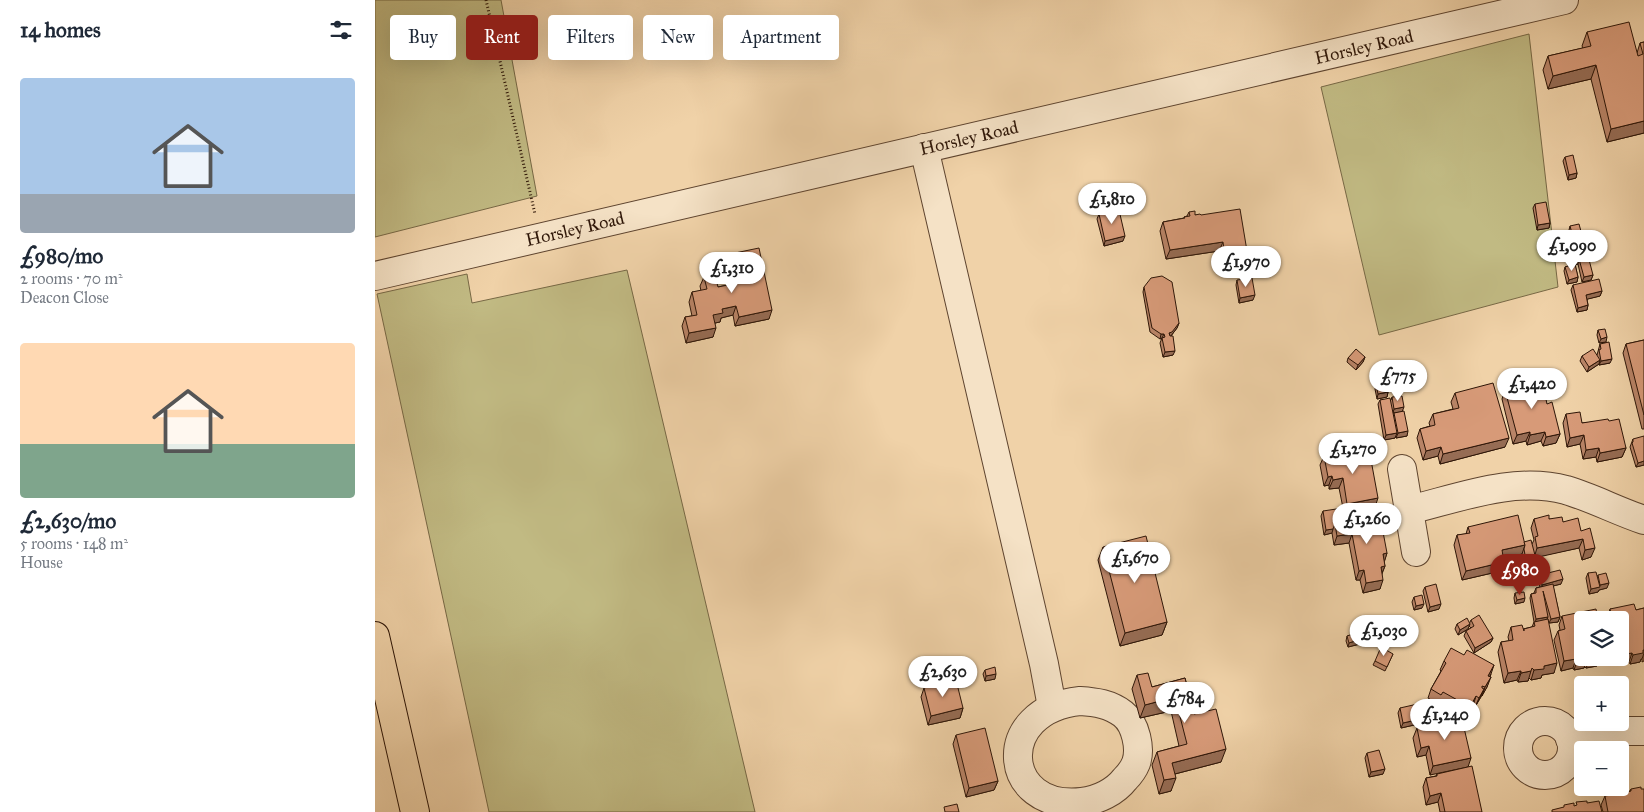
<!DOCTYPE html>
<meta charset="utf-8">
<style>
:root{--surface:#fff;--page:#f2f2f3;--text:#1f2937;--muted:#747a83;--accent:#8f2418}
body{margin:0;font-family:"IM FELL Great Primer",serif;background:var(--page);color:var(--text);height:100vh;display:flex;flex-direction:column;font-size:19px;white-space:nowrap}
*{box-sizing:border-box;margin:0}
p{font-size:16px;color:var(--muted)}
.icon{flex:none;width:28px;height:28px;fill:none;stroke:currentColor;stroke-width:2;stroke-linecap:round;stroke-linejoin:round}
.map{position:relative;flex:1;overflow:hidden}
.panel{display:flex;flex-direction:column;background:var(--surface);width:375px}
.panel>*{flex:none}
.banner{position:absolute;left:15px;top:15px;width:475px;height:45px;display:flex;gap:10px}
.controls{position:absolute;left:1199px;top:611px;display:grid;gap:10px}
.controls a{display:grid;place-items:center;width:55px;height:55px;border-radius:5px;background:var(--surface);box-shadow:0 5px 20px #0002;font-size:25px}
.price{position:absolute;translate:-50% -42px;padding:0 11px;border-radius:18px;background:#fff;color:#222;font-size:16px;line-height:32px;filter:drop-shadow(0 1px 2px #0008)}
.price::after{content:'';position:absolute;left:50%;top:30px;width:15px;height:11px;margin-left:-8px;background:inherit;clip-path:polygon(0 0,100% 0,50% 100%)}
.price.selected{background:var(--accent);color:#fff}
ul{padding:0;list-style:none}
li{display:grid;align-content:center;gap:10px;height:265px;padding:0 20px}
li span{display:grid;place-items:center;height:155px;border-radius:5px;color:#555}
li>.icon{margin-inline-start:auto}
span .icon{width:90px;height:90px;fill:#fffc;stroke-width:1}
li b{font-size:21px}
h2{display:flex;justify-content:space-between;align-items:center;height:60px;padding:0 20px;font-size:21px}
.pill{padding:0 18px;border-radius:5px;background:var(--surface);box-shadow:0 5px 20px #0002;font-size:18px;line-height:45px}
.pill.selected{background:var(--accent);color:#fff}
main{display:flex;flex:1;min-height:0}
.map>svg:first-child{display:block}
.green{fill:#c1ba83;stroke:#776845}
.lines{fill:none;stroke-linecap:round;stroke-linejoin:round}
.minor-casing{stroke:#5e442f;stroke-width:30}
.highway-casing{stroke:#2d1507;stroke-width:30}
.path{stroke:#2d1507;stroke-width:3;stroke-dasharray:1 2.5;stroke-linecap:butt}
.minor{stroke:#f5e2c6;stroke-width:28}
.highway{stroke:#f0d2a8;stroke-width:28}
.wall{fill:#b98467;stroke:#2d1507}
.shaded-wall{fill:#966c54;stroke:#2d1507}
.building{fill:#d79a78;stroke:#2d1507}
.labels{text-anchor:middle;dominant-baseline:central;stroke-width:5;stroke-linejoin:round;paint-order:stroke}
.street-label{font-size:18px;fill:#2d1507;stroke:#f5e2c6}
</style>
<main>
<section class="panel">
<h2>14 homes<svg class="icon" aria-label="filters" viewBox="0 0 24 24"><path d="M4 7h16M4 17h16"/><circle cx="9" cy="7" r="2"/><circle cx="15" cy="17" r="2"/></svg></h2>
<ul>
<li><span style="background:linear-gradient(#a9c7e8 75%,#9aa5b1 0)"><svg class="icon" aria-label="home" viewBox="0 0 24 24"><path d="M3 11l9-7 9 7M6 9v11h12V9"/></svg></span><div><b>£980/mo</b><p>2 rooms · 70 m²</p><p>Deacon Close</p></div></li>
<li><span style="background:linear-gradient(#ffd9b3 65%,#7fa58c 0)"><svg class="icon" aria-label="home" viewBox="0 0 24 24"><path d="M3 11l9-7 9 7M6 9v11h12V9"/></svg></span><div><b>£2,630/mo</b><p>5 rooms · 148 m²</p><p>House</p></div></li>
</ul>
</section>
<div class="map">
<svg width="1269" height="812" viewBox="0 0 1269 812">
<rect width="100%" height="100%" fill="#f0d2a8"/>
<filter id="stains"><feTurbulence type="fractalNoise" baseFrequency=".004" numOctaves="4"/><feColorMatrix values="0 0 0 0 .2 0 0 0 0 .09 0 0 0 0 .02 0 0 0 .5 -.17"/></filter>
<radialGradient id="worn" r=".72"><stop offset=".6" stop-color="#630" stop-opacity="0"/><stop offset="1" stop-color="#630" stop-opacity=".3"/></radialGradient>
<g class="green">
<polygon points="0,0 126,0 162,196 0,237"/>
<polygon points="1154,34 1183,287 1004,335 946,87"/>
<polygon points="252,270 380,812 114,812 2,294 92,274 97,303"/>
</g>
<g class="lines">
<g class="minor-casing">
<g id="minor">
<polyline points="549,148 669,664 677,707"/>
<polyline points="0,276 1189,0"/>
<polyline points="1027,469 1041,552"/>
<path d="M 1034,510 C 1084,498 1139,476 1191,490 C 1218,498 1242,511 1269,520"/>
<path d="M 705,701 C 721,702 735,704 748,714 C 761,724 766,749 761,763 C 759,768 754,775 750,779 C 740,792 723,800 707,802 C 626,811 618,710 705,701 Z"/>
<circle cx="1170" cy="748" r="27"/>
<polyline points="1195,739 1253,731 1269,731"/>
</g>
</g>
<g class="highway-casing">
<polyline id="highway" points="0,636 40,812"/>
</g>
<polyline class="path" points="111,0 160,214"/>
<use href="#minor" class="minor"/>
<use href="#highway" class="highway"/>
</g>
<g class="wall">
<polygon points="1212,32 1262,53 1265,43 1269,42 1269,133 1232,142 1216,79 1173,89 1168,70 1173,56 1208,48 1207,46"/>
<polygon points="1190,157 1202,173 1201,178 1193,180 1188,161"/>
<polygon points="1160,204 1175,223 1174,228 1162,230 1158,208"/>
<polygon points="814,212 820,215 826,215 872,251 869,261 846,265 844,251 791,259 785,231 788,222 809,218 809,217 812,216"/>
<polygon points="724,214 748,241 729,246 722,219"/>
<polygon points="1195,226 1207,235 1205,239 1196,241 1194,230"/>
<polygon points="1198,250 1218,275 1216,280 1207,282 1203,264 1200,265 1203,277 1202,282 1192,284 1189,271 1190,267 1199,264 1197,255"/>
<polygon points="360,253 394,319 360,326 358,315 346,318 345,322 340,323 338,337 311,343 307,326 310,317 317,316 314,302 317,292 326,291 325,286 329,277 343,287 362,283 357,262"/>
<polygon points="862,280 878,300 864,303 861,285"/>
<polygon points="1198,285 1227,291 1225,296 1212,299 1213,305 1212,310 1202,312 1196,290"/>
<polygon points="769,287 804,323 802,328 796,336 798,355 788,357 785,343 787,338 785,339 775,332 768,292"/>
<polygon points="1223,330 1231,342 1224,343 1222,335"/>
<polygon points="1269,340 1269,429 1267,429 1248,353 1251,344"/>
<polygon points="1225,344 1235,363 1224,365 1224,364 1212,372 1205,361 1207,356 1222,355"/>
<polygon points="990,357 988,362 981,370 972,362 973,358"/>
<polygon points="1001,385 1013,392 1012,397 1002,399 1000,389"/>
<polygon points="1130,390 1172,404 1185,434 1181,443 1168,446 1166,441 1152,445 1151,441 1138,444 1127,399"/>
<polygon points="1080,393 1130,447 1065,464 1063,456 1048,460 1042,438 1045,429 1055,426 1054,423 1058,414 1078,409 1076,402"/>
<polygon points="1017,397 1027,411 1032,436 1021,438 1021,436 1020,438 1009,440 1003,404 1005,400 1016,400"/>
<polygon points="1191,414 1207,423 1234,421 1251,448 1247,457 1222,462 1221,457 1208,459 1205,444 1192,447 1188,423"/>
<polygon points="1258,439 1269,465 1261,467 1255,447"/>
<polygon points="949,456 1000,507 969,513 964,488 954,489 954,485 949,486 945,465"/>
<polygon points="948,511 970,522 1012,553 1009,562 1010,566 1007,574 1005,589 988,593 985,580 981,580 974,543 959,545 957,533 949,535 946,516"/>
<polygon points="1159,519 1174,519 1188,522 1206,531 1216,557 1207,560 1204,548 1160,557 1161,559 1159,564 1150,566 1147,554 1129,558 1129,562 1126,571 1087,580 1079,545 1082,535 1091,534 1093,527 1157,544 1159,540 1156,528"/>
<polygon points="728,547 792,622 787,635 745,646 723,560"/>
<polygon points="1213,573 1222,577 1223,575 1232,588 1224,590 1223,592 1214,594 1211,578"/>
<polygon points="1165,575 1186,584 1178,586 1185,617 1183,622 1174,623 1172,617 1172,619 1179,673 1167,675 1166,678 1156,680 1154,678 1153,681 1143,682 1142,680 1129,683 1123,652 1126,642 1134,641 1133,637 1136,627 1148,629 1157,627 1159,622 1155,598 1156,594 1159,593 1161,588 1165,587 1163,579"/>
<polygon points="1050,587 1064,609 1053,612 1048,591"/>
<polygon points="1140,593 1149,602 1140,604 1139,598"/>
<polygon points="1039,597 1047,608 1039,610 1037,602"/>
<polygon points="1269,608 1269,661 1267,662 1267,659 1266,659 1265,662 1255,664 1254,662 1242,664 1240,658 1245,658 1245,620 1232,620 1232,618 1235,609 1261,610"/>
<polygon points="1187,616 1208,658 1235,658 1234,661 1223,663 1222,666 1211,668 1210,667 1209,668 1199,670 1198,668 1186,671 1179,640 1183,631 1185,630 1184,625"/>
<polygon points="1096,620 1118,638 1116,642 1099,653 1089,636 1091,631 1096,628 1094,626 1093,629 1083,635 1080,629 1082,624 1094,624"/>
<polygon points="972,636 986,639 985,644 973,647 971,641"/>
<polygon points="1018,654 1010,671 998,665 1000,661"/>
<polygon points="1069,661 1116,674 1112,687 1100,707 1098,706 1092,717 1065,701 1063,704 1053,698 1056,689 1066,671 1065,670"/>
<polygon points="610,670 620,679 610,681 608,674"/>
<polygon points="762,675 777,687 810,678 819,714 846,762 800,774 796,791 784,794 777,765 782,752 804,746 796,711 765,718 757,689"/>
<polygon points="549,688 588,708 585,718 553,725 546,697"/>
<polygon points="1025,708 1050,718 1048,723 1026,728 1023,713"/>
<polygon points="1059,719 1074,721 1096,758 1055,775 1051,755 1042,757 1038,738 1042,728 1057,725"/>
<polygon points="581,735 623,781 619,790 591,797 578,744"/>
<polygon points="992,753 1008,774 994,777 990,758"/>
<polygon points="1062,774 1107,812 1065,812 1063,802 1051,805 1048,787 1051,778 1061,776"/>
<polygon points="1256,789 1269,812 1228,812 1226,805 1230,796 1242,794 1243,791 1255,791"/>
</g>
<g class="shaded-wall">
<polygon points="1221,65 1216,79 1173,89 1178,76"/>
<polygon points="1269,121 1269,133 1232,142 1236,129"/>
<polygon points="1202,173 1201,178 1193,180 1194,175"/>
<polygon points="1175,223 1174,228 1162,230 1163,225"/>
<polygon points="1207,235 1205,239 1196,241 1198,237"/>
<polygon points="750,236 748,241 729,246 730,241"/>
<polygon points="848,242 844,251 791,259 795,250"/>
<polygon points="872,251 869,261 846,265 850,255"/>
<polygon points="1204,259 1203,264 1199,265 1201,260"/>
<polygon points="1218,275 1216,280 1207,282 1209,277"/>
<polygon points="1203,277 1202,282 1192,284 1194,280"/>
<polygon points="1227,291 1225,296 1209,300 1211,295"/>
<polygon points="880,295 878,300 864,303 865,298"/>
<polygon points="1213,305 1212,310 1202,312 1203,308"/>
<polygon points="361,306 358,315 346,318 345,322 335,324 338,315 347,309"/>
<polygon points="397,310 394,319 360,326 364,317"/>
<polygon points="804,323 802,328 795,337 794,333"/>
<polygon points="341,328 338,337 311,343 314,333"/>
<polygon points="786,334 789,334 787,338 785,339"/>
<polygon points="1232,337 1231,342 1224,343 1226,339"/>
<polygon points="800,351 798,355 788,357 790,352"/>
<polygon points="990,357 988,362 981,370 983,365"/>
<polygon points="1237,359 1235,363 1224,365 1226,361"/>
<polygon points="1225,360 1224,364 1212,372 1214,367"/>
<polygon points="1013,392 1012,397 1002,399 1003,394"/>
<polygon points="1029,407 1027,412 1018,413 1019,409"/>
<polygon points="1033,431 1032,436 1021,438 1023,433"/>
<polygon points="1155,432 1151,441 1138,444 1142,435"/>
<polygon points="1170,432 1166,441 1152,445 1155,435"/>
<polygon points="1022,433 1020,438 1009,440 1011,435"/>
<polygon points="1185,434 1181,443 1168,446 1171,437"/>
<polygon points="1209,435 1205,444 1192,447 1195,438"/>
<polygon points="1134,438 1130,447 1065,464 1068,454"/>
<polygon points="1066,447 1063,456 1048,460 1051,451"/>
<polygon points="1224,448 1221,457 1208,459 1211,450"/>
<polygon points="1251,448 1247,457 1222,462 1225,453"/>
<polygon points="1269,461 1269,465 1261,467 1263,463"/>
<polygon points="957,476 954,485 949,486 953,477"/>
<polygon points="968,478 964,488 954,489 958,480"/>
<polygon points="1003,498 1000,507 969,513 972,504"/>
<polygon points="958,529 957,533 949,535 951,530"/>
<polygon points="977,534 974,543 959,545 962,536"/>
<polygon points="1208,539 1204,548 1159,558 1162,548"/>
<polygon points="1150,545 1147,554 1124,560 1127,550"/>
<polygon points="1220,548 1216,557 1207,560 1210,550"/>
<polygon points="1012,553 1009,563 1008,554"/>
<polygon points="1161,559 1159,564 1150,566 1151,561"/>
<polygon points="1129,562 1126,571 1087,580 1091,571"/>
<polygon points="1010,566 1006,575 1006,567"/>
<polygon points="989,570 985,580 981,580 984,571"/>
<polygon points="1188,579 1186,584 1166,589 1167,585"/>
<polygon points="1008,580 1005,589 988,593 991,583"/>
<polygon points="1234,583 1232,588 1224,590 1223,592 1214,594 1216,589 1224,587 1225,585"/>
<polygon points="1150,598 1149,602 1140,604 1142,600"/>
<polygon points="1049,604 1047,608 1039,610 1041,606"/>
<polygon points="1066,604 1064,609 1053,612 1055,607"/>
<polygon points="1173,617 1171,621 1160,624 1161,619"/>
<polygon points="1185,617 1183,622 1174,623 1176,619"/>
<polygon points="792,622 787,635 745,646 750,633"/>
<polygon points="1095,624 1093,629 1083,635 1085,630"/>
<polygon points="1118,638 1116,642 1099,653 1100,648"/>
<polygon points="986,639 985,644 973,647 974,643"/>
<polygon points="1268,650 1269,650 1269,653 1267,659 1266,659 1265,662 1255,664 1258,655"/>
<polygon points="1257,653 1254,662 1242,664 1244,658 1245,658 1245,655"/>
<polygon points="1221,658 1235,658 1234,661 1223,663 1222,666 1211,668 1215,659"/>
<polygon points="1201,659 1198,668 1186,671 1189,661"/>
<polygon points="1212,659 1209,668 1199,670 1202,661"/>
<polygon points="1182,663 1179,673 1167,675 1166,678 1156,680 1159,670 1169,666"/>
<polygon points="1119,665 1116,674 1110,685 1113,676"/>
<polygon points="1146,671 1142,680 1129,683 1133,673"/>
<polygon points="1156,671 1153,681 1143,682 1146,673"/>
<polygon points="621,674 620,679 610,681 611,676"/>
<polygon points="1116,677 1112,687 1107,696 1110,687"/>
<polygon points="1109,689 1105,698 1100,707 1104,698"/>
<polygon points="1101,696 1098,706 1092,717 1095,707"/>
<polygon points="800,697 796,711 765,718 770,705"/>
<polygon points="588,708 585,718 553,725 556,716"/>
<polygon points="1050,718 1048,723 1026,728 1028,723"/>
<polygon points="1054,746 1051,755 1042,757 1046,748"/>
<polygon points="851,749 846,762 792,776 797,763"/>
<polygon points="1096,758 1093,767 1055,775 1058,766"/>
<polygon points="1010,769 1008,774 994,777 996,772"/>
<polygon points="801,778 796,791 784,794 789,780"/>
<polygon points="623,781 619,790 591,797 594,788"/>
<polygon points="1066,793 1063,802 1051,805 1055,796"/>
</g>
<g class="building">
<polygon points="1254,22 1263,56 1268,54 1265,43 1269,42 1269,121 1236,129 1221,65 1178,76 1173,56 1216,46 1212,32"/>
<polygon points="1198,155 1202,173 1194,175 1190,157"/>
<polygon points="1171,202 1175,223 1163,225 1160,204"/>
<polygon points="865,209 872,251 850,255 848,242 795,250 788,222 810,218 809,217 815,216 814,212 820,211 820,215 825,214 826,215"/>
<polygon points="744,210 750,236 730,241 724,214"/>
<polygon points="1204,224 1207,235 1198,237 1195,226"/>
<polygon points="384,248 397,310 364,317 361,306 347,309 348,313 338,315 341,328 314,333 310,317 322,315 317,292 332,289 329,277 340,275 343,287 367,282 360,253"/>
<polygon points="1211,248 1218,275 1209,277 1204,259 1201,260 1198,250"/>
<polygon points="1200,264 1203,277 1194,280 1190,267"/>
<polygon points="787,276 797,282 804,323 797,332 794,333 795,336 798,336 800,351 790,352 787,338 790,337 789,334 786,334 777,328 769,287 776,278"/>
<polygon points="877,278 880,295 865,298 862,280"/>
<polygon points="1224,279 1227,291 1211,295 1213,305 1203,308 1198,285"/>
<polygon points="1230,329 1232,337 1226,339 1223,330"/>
<polygon points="1269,340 1269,415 1251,344"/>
<polygon points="1234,342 1237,359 1226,361 1224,350 1226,349 1225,344"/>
<polygon points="981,349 990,357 983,365 973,358"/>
<polygon points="1218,349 1225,360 1214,367 1207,356"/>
<polygon points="1167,381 1172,404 1177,402 1185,434 1171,437 1170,432 1155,435 1155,432 1142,435 1130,390"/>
<polygon points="1011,383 1013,392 1003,394 1001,385"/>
<polygon points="1118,383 1134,438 1068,454 1066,447 1051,451 1045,429 1060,425 1058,414 1084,408 1080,393"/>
<polygon points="1027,396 1029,407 1019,409 1017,397"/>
<polygon points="1015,398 1022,433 1011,435 1005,400"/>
<polygon points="1029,411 1033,431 1023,433 1019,413"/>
<polygon points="1205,412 1207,423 1233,419 1234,421 1244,419 1251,448 1225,453 1224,448 1211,450 1209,435 1195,438 1191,414"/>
<polygon points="1269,436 1269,461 1263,463 1257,443 1258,442 1258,439"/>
<polygon points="989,449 991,461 996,460 1003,498 972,504 968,478 958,480 957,476 953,477 949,456"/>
<polygon points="968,508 970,522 960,524 958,529 951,530 948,511"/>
<polygon points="1143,515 1150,545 1127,550 1129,562 1091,571 1082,535 1095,533 1093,527"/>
<polygon points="1174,515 1174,519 1187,517 1188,522 1203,518 1206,531 1215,528 1220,548 1210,550 1208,539 1162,548 1160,537 1163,536 1159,519"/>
<polygon points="1005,516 1012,553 1008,554 1010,566 1006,567 1008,580 991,583 989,570 984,571 977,534 962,536 960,524"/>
<polygon points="771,536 792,622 750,633 728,547"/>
<polygon points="1156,540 1161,559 1151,561 1149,549 1150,545 1149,542"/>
<polygon points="1185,570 1188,579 1167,585 1165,575"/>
<polygon points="1221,572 1225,587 1216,589 1213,573"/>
<polygon points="1231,573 1234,583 1225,585 1223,575"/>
<polygon points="1061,584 1066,604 1055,607 1050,587"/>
<polygon points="1178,584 1185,617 1176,619 1168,591 1173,617 1161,619 1156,594 1161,593 1161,588"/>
<polygon points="1149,592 1150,598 1142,600 1140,593"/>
<polygon points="1047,595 1049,604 1041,606 1039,597"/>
<polygon points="1259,604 1261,610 1269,608 1269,650 1268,650 1268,653 1258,655 1257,653 1245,655 1245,620 1238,620 1235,609"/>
<polygon points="1221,609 1223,620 1208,620 1208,658 1212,658 1212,659 1202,661 1201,659 1189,661 1183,631 1190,629 1187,616"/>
<polygon points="1104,615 1118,638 1100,648 1091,631 1099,626 1096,620"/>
<polygon points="1092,618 1095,624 1085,630 1082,624"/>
<polygon points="1173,619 1182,663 1169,666 1169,669 1159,670 1157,668 1156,671 1146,673 1146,671 1133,673 1126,642 1138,640 1136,627 1147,625 1149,631 1149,629 1160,626 1159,622"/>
<polygon points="984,632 986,639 974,643 972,636"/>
<polygon points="1006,647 1018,654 1012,667 1000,661"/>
<polygon points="1076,648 1089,655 1092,650 1119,665 1113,676 1116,677 1110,687 1107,686 1107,688 1109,689 1104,698 1101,696 1095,707 1068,692 1066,695 1056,689 1071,663 1069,661"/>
<polygon points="620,667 621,674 611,676 610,670"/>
<polygon points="773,673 777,687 810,678 819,714 841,709 851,749 797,763 801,778 789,780 782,752 812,744 800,697 770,705 762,675"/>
<polygon points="581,680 588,708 556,716 549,688"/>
<polygon points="1047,703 1050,718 1028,723 1025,708"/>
<polygon points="1073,716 1074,721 1087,719 1096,758 1058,766 1054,746 1046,748 1042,728 1060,724 1059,719"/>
<polygon points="610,728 623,781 594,788 581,735"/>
<polygon points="1004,750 1010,769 996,772 992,753"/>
<polygon points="1097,766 1107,812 1070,812 1066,793 1055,796 1051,778 1062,776 1062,774"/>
<polygon points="1266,787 1266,789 1269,789 1269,812 1233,812 1230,796 1243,794 1243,791 1253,789 1253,792 1256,791 1256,789"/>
<polygon points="1212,801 1212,803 1224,801 1227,812 1177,812 1177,810 1189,807 1189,805 1199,803 1199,806 1202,805 1201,802"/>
<polygon points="582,804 584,812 570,812 569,807"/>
</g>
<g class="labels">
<g class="street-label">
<text transform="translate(989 47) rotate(-13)">Horsley Road</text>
<text transform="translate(594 138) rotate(-13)">Horsley Road</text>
<text transform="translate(200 229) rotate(-13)">Horsley Road</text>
</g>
</g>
<rect width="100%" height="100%" filter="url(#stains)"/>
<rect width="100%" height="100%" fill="url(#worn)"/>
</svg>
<div class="controls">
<a><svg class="icon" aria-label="layers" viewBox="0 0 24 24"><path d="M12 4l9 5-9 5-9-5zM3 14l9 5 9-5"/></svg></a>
<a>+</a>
<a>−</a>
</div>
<b class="price" style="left:737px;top:225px">£1,810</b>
<b class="price" style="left:1197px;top:272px">£1,090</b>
<b class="price" style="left:871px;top:288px">£1,970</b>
<b class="price" style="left:357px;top:294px">£1,310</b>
<b class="price" style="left:1023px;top:402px">£775</b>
<b class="price" style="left:1157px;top:410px">£1,420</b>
<b class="price" style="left:978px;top:475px">£1,270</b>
<b class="price" style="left:992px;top:545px">£1,260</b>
<b class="price" style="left:760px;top:584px">£1,670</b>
<b class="price selected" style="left:1145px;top:596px">£980</b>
<b class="price" style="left:1009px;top:657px">£1,030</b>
<b class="price" style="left:568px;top:698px">£2,630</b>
<b class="price" style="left:810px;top:724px">£784</b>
<b class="price" style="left:1070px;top:741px">£1,240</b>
<div class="banner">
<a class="pill">Buy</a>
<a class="pill selected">Rent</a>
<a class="pill">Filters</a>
<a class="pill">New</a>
<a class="pill">Apartment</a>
</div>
</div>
</main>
